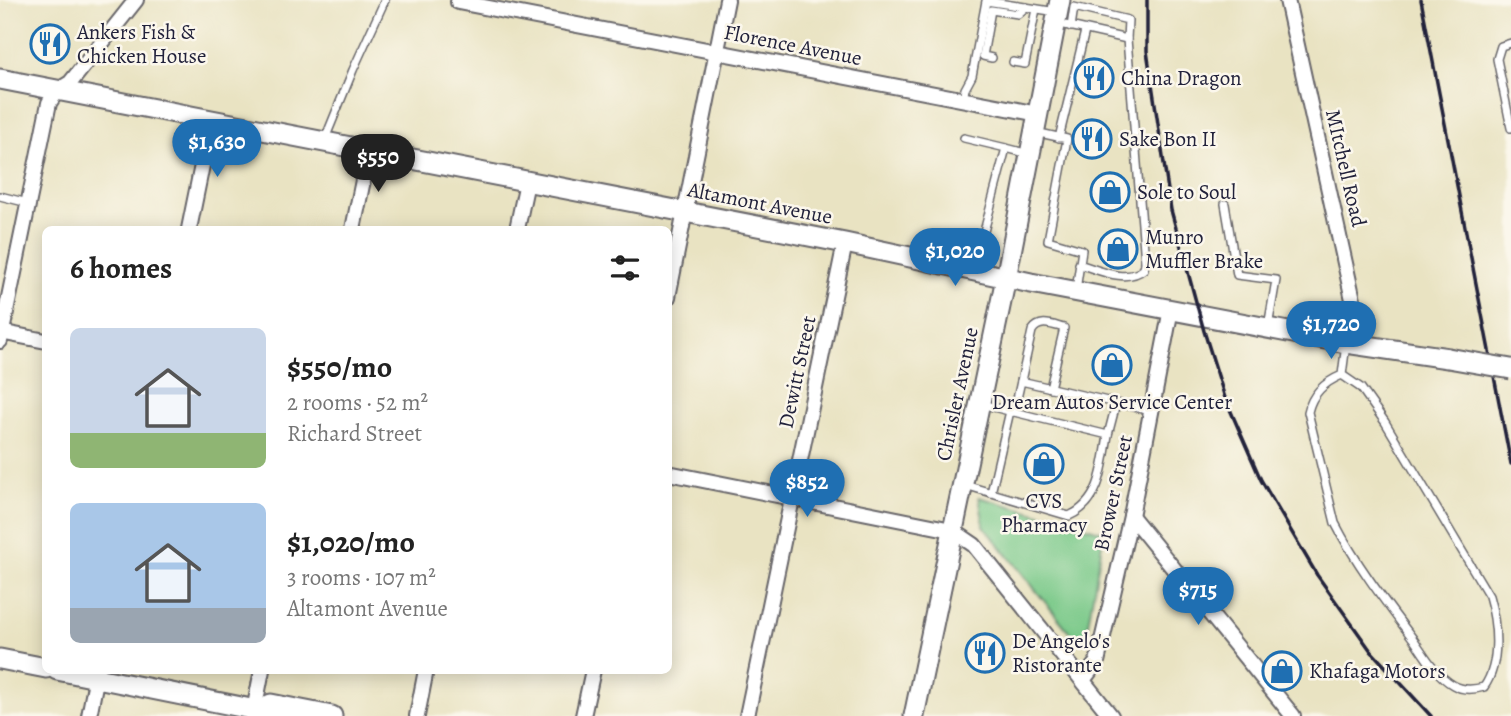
<!DOCTYPE html>
<meta charset="utf-8">
<style>
:root{--surface:#fff;--page:#f2f2f2;--text:#222;--muted:#767676;--accent:#1f6fb2}
body{margin:0;font-family:Alegreya,serif;background:var(--page);color:var(--text);height:100vh;display:flex;flex-direction:column;font-size:26px;white-space:nowrap}
*{box-sizing:border-box;margin:0}
p{font-size:23px;color:var(--muted)}
.icon{flex:none;width:38px;height:38px;fill:none;stroke:currentColor;stroke-width:2;stroke-linecap:round;stroke-linejoin:round}
.map{position:relative;flex:1;overflow:hidden}
.sheet{position:absolute;left:42px;top:226px;width:630px;height:448px;display:flex;flex-direction:column;background:var(--surface);border-radius:10px;box-shadow:0 4px 18px #0003}
.sheet>*{flex:none}
.price{position:absolute;translate:-50% -60px;padding:0 16px;border-radius:24px;background:var(--accent);color:#fff;font-size:23px;line-height:46px;filter:drop-shadow(0 2px 4px #0008)}
.price::after{content:'';position:absolute;left:50%;top:42px;width:21px;height:16px;margin-left:-10px;background:inherit;clip-path:polygon(0 0,100% 0,50% 100%)}
.price.selected{background:#222;color:#fff}
ul{padding:0;list-style:none}
li{display:flex;align-items:center;gap:21px;height:175px;padding:0 28px}
li span{display:grid;place-items:center;flex:none;width:196px;height:140px;border-radius:10px;color:#555}
li>.icon{margin-inline-start:auto}
span .icon{width:84px;height:84px;fill:#fffc;stroke-width:1}
li b{font-size:30px}
h2{display:flex;justify-content:space-between;align-items:center;height:84px;padding:0 28px;font-size:30px}
.map>svg:first-child{display:block}
.green{fill:#7ac989;stroke:#4e7662;stroke-width:2}
.lines{fill:none;stroke-linecap:round;stroke-linejoin:round}
.lane-casing{stroke:#68666a;stroke-width:10}
.street-casing{stroke:#68666a;stroke-width:18}
.secondary-casing{stroke:#68666a;stroke-width:23}
.lane{stroke:#fff;stroke-width:7}
.street{stroke:#fff;stroke-width:14}
.secondary{stroke:#fff;stroke-width:19}
.rail{stroke:#22223b;stroke-width:3.5}
.secondary-bridge-casing{stroke:#68666a;stroke-width:23;stroke-linecap:butt}
.secondary-bridge{stroke:#fff;stroke-width:19}
.labels{text-anchor:middle;dominant-baseline:central;stroke-width:5;stroke-linejoin:round;paint-order:stroke}
.poi-label{font-size:21px;fill:#22223b;stroke:#fbf7ec;text-anchor:start}
.street-label{font-size:21px;fill:#22223b;stroke:#fbf7ec}
</style>
<div class="map">
<svg width="1511" height="716" viewBox="0 0 1511 716">
<rect width="100%" height="100%" fill="#fbf7ec"/>
<filter id="ink" filterUnits="userSpaceOnUse"><feTurbulence type="fractalNoise" baseFrequency=".0143" numOctaves="2"/><feDisplacementMap in="SourceGraphic" scale="14" xChannelSelector="R" yChannelSelector="G"/><feConvolveMatrix kernelMatrix="1 2 1 2 8 2 1 2 1" color-interpolation-filters="sRGB"/></filter>
<filter id="wash" filterUnits="userSpaceOnUse"><feTurbulence type="fractalNoise" baseFrequency=".00686" numOctaves="4" result="noise"/><feDisplacementMap in="SourceGraphic" scale="28" xChannelSelector="R" yChannelSelector="G"/><feGaussianBlur stdDeviation="1.57" result="paint"/><feColorMatrix in="noise" values="0 0 0 0 0 0 0 0 0 0 0 0 0 0 0 0 0 1.4 0 .05"/><feComposite in="paint" operator="in"/></filter>
<g filter="url(#wash)">
<rect width="100%" height="100%" fill="#e9e3c2"/>
<polygon class="green" points="979,497 1104,532 1087,630 1075,639 984,526"/>
</g>
<g filter="url(#ink)">
<g class="lines">
<g class="lane-casing">
<g id="lane">
<polyline points="1056,23 1127,39"/>
<path d="M 1071,27 L 1074,7 L 1128,20 L 1127,39 L 1145,262 L 1144,269 C 1126,284 1099,270 1079,264"/>
<polyline points="1511,43 1501,46 1497,59 1511,128"/>
<polyline points="992,58 983,56 991,10 1018,14 1026,7"/>
<polyline points="1013,62 1025,64 1036,9"/>
<polyline points="963,99 965,89 972,76 986,1 1057,12"/>
<polyline points="1035,132 1067,139 1048,240 1082,250 1076,290"/>
<polyline points="1059,138 1085,31"/>
<polyline points="325,139 353,70 385,0"/>
<polyline points="1006,148 1029,154"/>
<polyline points="0,196 28,203"/>
<polyline points="1225,204 1237,275 1276,280 1268,327"/>
<path d="M 951,265 C 954,247 965,244 982,239 L 1006,148 L 964,138"/>
<path d="M 1342,375 L 1361,388 L 1385,422 L 1489,596 C 1497,623 1501,663 1484,687 C 1473,690 1463,691 1453,685 C 1436,675 1425,656 1414,640 C 1386,603 1356,564 1335,523 L 1308,412 C 1312,394 1325,382 1342,375 L 1346,344"/>
<path d="M 1021,381 L 1032,331 C 1040,319 1052,325 1064,328 L 1050,388"/>
<polyline points="981,404 1013,412"/>
<polyline points="1116,404 1108,435 1014,412 1021,381 1151,411"/>
<path d="M 965,485 L 1069,516 C 1101,502 1103,466 1108,435"/>
<polyline points="991,493 1010,411"/>
</g>
</g>
<g class="street-casing">
<g id="street">
<polyline points="1287,0 1363,345"/>
<polyline points="458,2 1038,114"/>
<polyline points="189,229 211,121"/>
<polyline points="353,229 369,151"/>
<polyline points="517,229 527,182"/>
<polyline points="668,297 727,0"/>
<polyline points="0,332 46,341"/>
<polyline points="0,341 49,103 57,91 70,83 136,0"/>
<polyline points="668,473 952,530 974,545 1111,716"/>
<polyline points="1131,516 1293,716"/>
<polyline points="1083,680 1097,662 1131,516 1171,309"/>
<polyline points="89,716 98,670"/>
<polyline points="253,716 262,670"/>
<polyline points="417,716 426,670"/>
<polyline points="583,716 593,670"/>
<polyline points="747,716 845,243"/>
</g>
</g>
<g class="secondary-casing">
<g id="secondary">
<polyline points="0,79 845,243 1031,283 1346,343 1448,358"/>
<polyline points="0,659 46,668"/>
<polyline points="57,670 286,716"/>
<polyline points="271,704 332,716"/>
<polyline points="914,716 1006,278 1060,0"/>
</g>
</g>
<use href="#lane" class="lane"/>
<use href="#street" class="street"/>
<use href="#secondary" class="secondary"/>
<g class="rail">
<polyline points="1147,0 1147,51 1171,210 1204,331 1225,398 1261,480 1317,575 1371,651 1431,716"/>
<polyline points="1421,0 1511,464"/>
</g>
<g class="secondary-bridge-casing">
<polyline id="secondary-bridge" points="1448,358 1511,369"/>
</g>
<use href="#secondary-bridge" class="secondary-bridge"/>
</g>
</g>
<defs>
<g id="restaurant-ring" transform="scale(2.0125)"><circle r="9.5" fill="#fbf7ec" stroke="#1f6fb2" stroke-width="1.5"/><path d="M-5-6h1v4h1v-4h1v4h1v-4h1v5L-1.5 .5V6h-2V.5L-5-1ZM5-6V6H3V1.5H1.5Q1.5-4 5-6Z" fill="#1f6fb2"/></g>
<g id="shop-ring" transform="scale(2.0125)"><circle r="9.5" fill="#fbf7ec" stroke="#1f6fb2" stroke-width="1.5"/><path d="M-5-2.5h2.3a2.7 3.5 0 0 1 5.4 0H5L5.5 6h-11ZM-1.5-2.5h3a1.5 2.3 0 0 0-3 0Z" fill="#1f6fb2"/></g>
</defs>
<g fill-rule="evenodd">
<use href="#restaurant-ring" x="50" y="44"/>
<use href="#restaurant-ring" x="1094" y="78"/>
<use href="#restaurant-ring" x="1092" y="139"/>
<use href="#shop-ring" x="1110" y="192"/>
<use href="#shop-ring" x="1118" y="249"/>
<use href="#shop-ring" x="1112" y="365"/>
<use href="#shop-ring" x="1044" y="464"/>
<use href="#restaurant-ring" x="985" y="653"/>
<use href="#shop-ring" x="1282" y="671"/>
</g>
<g class="labels">
<g class="poi-label">
<text x="77" y="32">Ankers Fish &amp;<tspan x="77" dy="24">Chicken House</tspan></text>
<text x="1121" y="78">China Dragon</text>
<text x="1119" y="139">Sake Bon II</text>
<text x="1137" y="192">Sole to Soul</text>
<text x="1145" y="237">Munro<tspan x="1145" dy="24">Muffler Brake</tspan></text>
<text x="1112" y="402" text-anchor="middle">Dream Autos Service Center</text>
<text x="1044" y="501" text-anchor="middle">CVS<tspan x="1044" dy="24">Pharmacy</tspan></text>
<text x="1012" y="641">De Angelo's<tspan x="1012" dy="24">Ristorante</tspan></text>
<text x="1309" y="671">Khafaga Motors</text>
</g>
<g class="street-label">
<text transform="translate(793 45) rotate(11)">Florence Avenue</text>
<text transform="translate(1346 168) rotate(77)">MItchell Road</text>
<text transform="translate(760 203) rotate(11)">Altamont Avenue</text>
<text transform="translate(797 372) rotate(-78)">Dewitt Street</text>
<text transform="translate(957 394) rotate(-78)">Chrisler Avenue</text>
<text transform="translate(1113 493) rotate(-78)">Brower Street</text>
</g>
</g>
</svg>
<b class="price" style="left:217px;top:179px">$1,630</b>
<b class="price selected" style="left:378px;top:194px">$550</b>
<b class="price" style="left:955px;top:288px">$1,020</b>
<b class="price" style="left:1331px;top:361px">$1,720</b>
<b class="price" style="left:807px;top:519px">$852</b>
<b class="price" style="left:1198px;top:627px">$715</b>
<section class="sheet">
<h2>6 homes<svg class="icon" aria-label="filters" viewBox="0 0 24 24"><path d="M4 7h16M4 17h16"/><circle cx="9" cy="7" r="2"/><circle cx="15" cy="17" r="2"/></svg></h2>
<ul>
<li><span style="background:linear-gradient(#c9d6e8 75%,#8fb573 0)"><svg class="icon" aria-label="home" viewBox="0 0 24 24"><path d="M3 11l9-7 9 7M6 9v11h12V9"/></svg></span><div><b>$550/mo</b><p>2 rooms · 52 m²</p><p>Richard Street</p></div></li>
<li><span style="background:linear-gradient(#a9c7e8 75%,#9aa5b1 0)"><svg class="icon" aria-label="home" viewBox="0 0 24 24"><path d="M3 11l9-7 9 7M6 9v11h12V9"/></svg></span><div><b>$1,020/mo</b><p>3 rooms · 107 m²</p><p>Altamont Avenue</p></div></li>
</ul>
</section>
</div>
